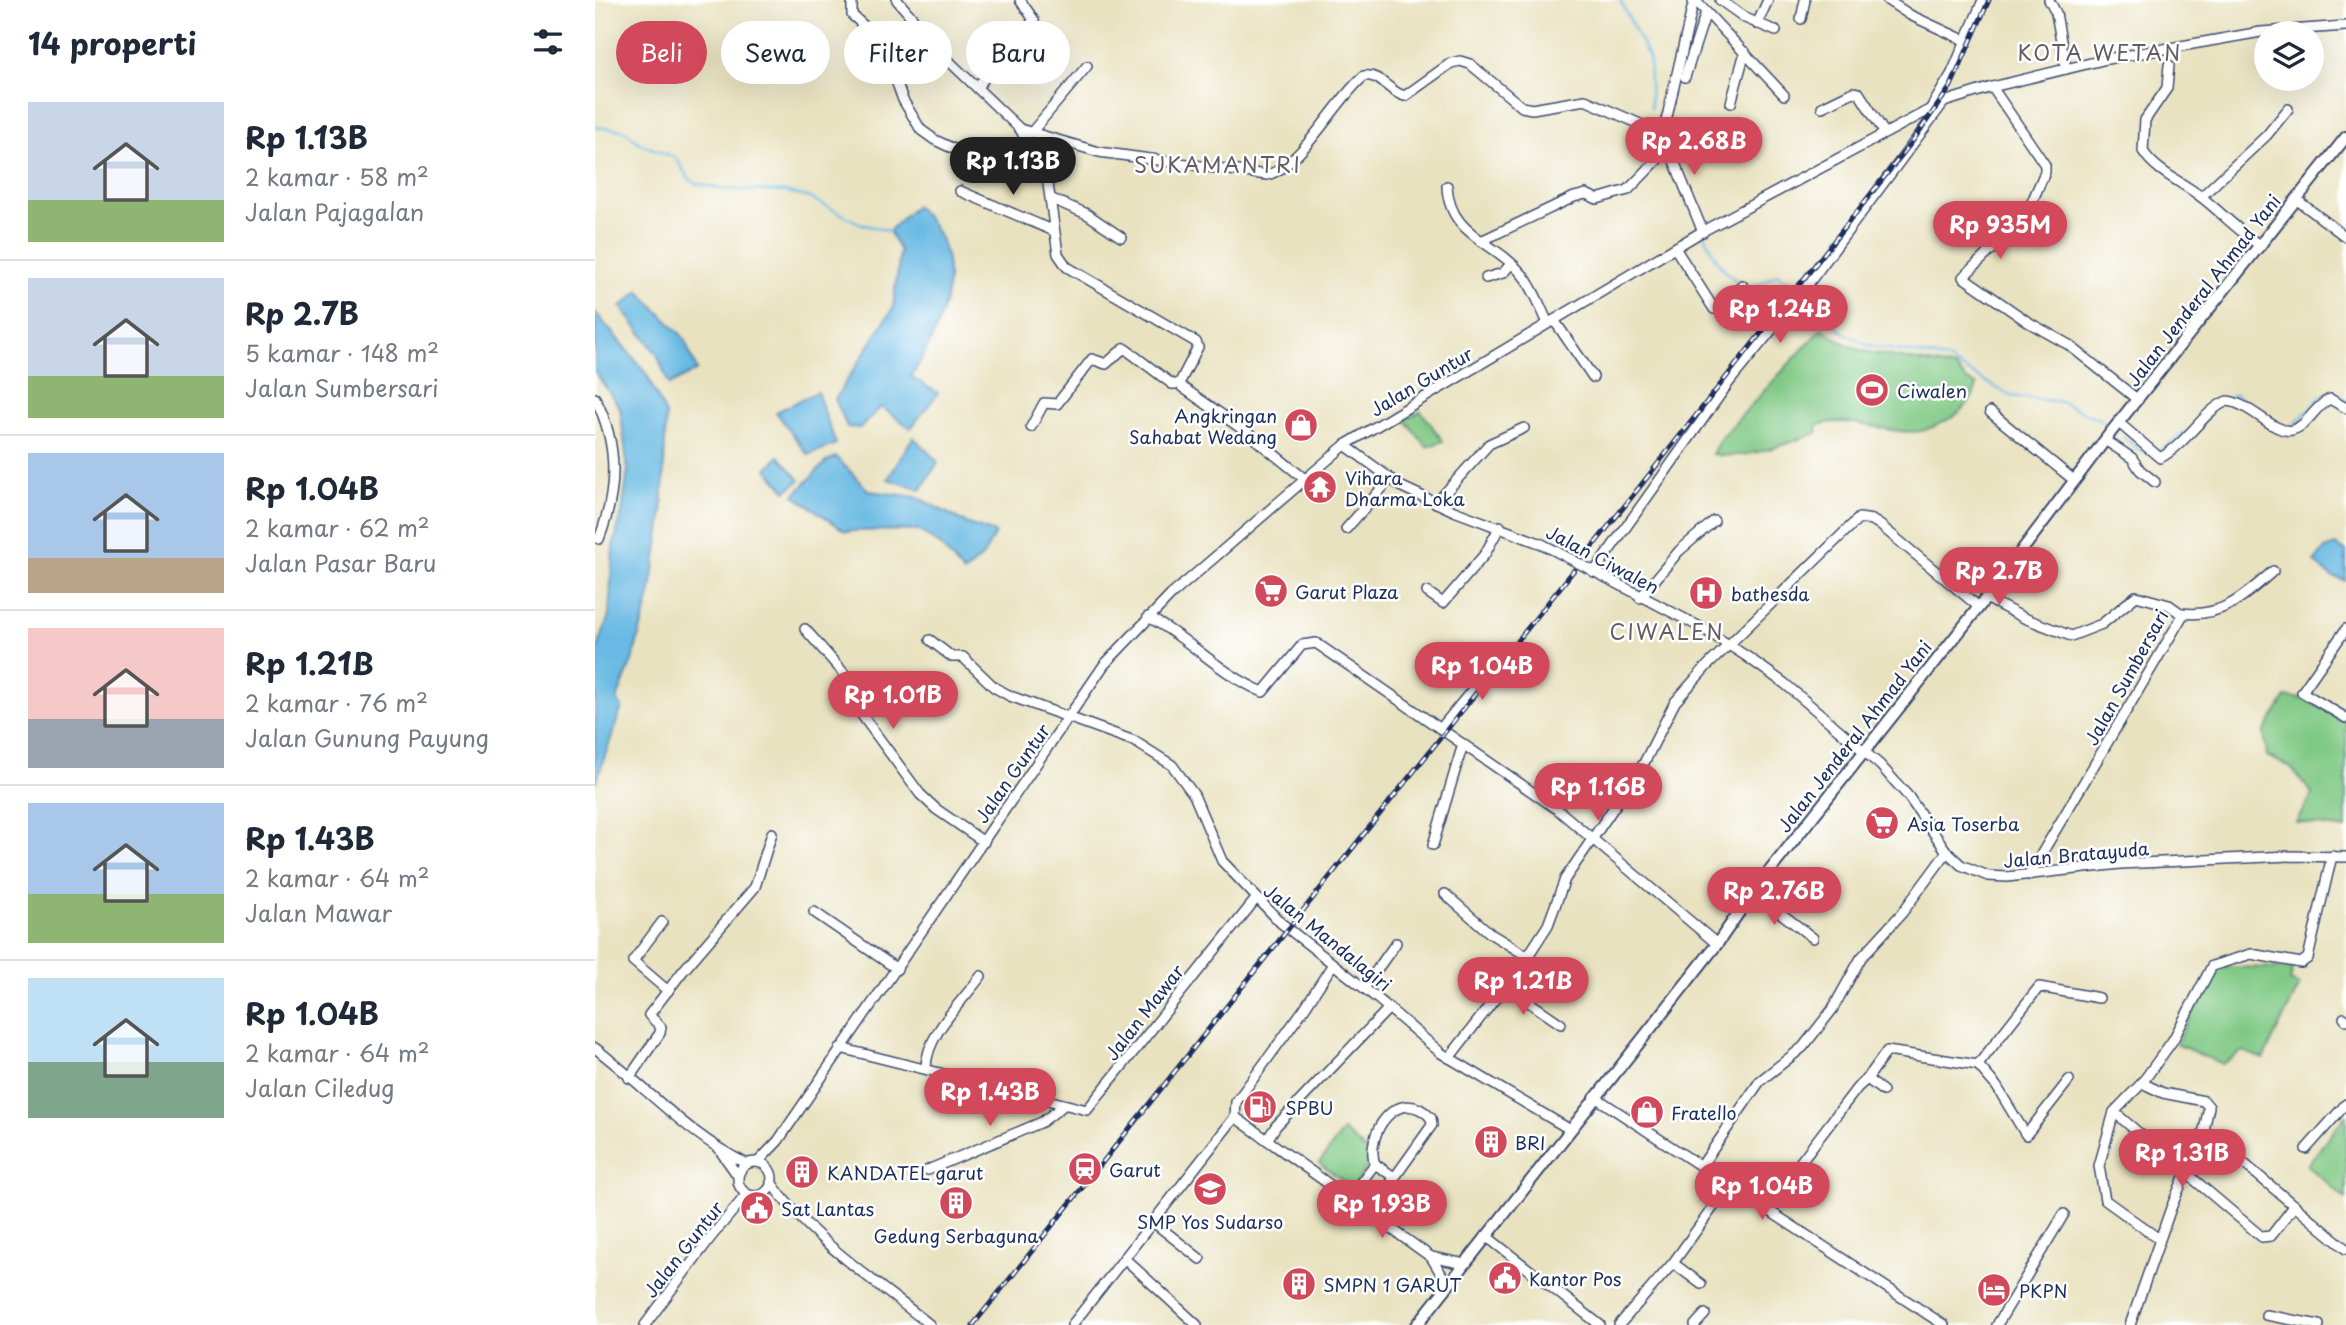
<!DOCTYPE html>
<html lang="id">
<meta charset="utf-8">
<style>
:root{--surface:#fff;--page:#f2f2f3;--text:#1f2937;--muted:#747a83;--line:#e0e1e3;--accent:#d1495b}
body{margin:0;font-family:"Playpen Sans",sans-serif;background:var(--page);color:var(--text);height:100vh;display:flex;flex-direction:column;font-size:26px;white-space:nowrap}
*{box-sizing:border-box;margin:0}
p{font-size:23px;color:var(--muted)}
.icon{flex:none;width:38px;height:38px;fill:none;stroke:currentColor;stroke-width:2;stroke-linecap:round;stroke-linejoin:round}
.map{position:relative;flex:1;overflow:hidden}
.drawer{display:flex;flex-direction:column;background:var(--surface);width:595px}
.drawer>*{flex:none}
.top-card{position:absolute;left:21px;top:21px;width:665px;height:63px;display:flex;gap:14px}
.buttons{position:absolute;left:1659px;top:21px;display:grid;gap:14px}
.buttons a{display:grid;place-items:center;width:70px;height:70px;border-radius:50%;background:var(--surface);box-shadow:0 7px 28px #0002;font-size:35px}
.price{position:absolute;translate:-50% -60px;padding:0 16px;border-radius:24px;background:var(--accent);color:#fff;font-size:23px;line-height:46px;filter:drop-shadow(0 2px 4px #0008)}
.price::after{content:'';position:absolute;left:50%;top:42px;width:21px;height:16px;margin-left:-10px;background:inherit;clip-path:polygon(0 0,100% 0,50% 100%)}
.price.on{background:#222;color:#fff}
ul{padding:0;list-style:none}
li{display:flex;align-items:center;gap:21px;height:175px;padding:0 28px}
li+li{border-top:2px solid var(--line)}
li span{display:grid;place-items:center;flex:none;width:196px;height:140px;border-radius:0px;color:#555}
li>.icon{margin-inline-start:auto}
span .icon{width:84px;height:84px;fill:#fffc;stroke-width:1}
li b{font-size:30px}
h2{display:flex;justify-content:space-between;align-items:center;height:84px;padding:0 28px;font-size:30px}
.pill{padding:0 24px;border-radius:32px;background:var(--surface);box-shadow:0 7px 28px #0002;font-size:24px;line-height:63px}
.pill.on{background:var(--accent);color:#fff}
main{display:flex;flex:1;min-height:0}
.map>svg:first-child{display:block}
.green{fill:#80c985;stroke:#4e7c72;stroke-width:2}
.water{fill:#67b9e3;stroke:#4174a0;stroke-width:2}
.lines{fill:none;stroke-linecap:round;stroke-linejoin:round}
.stream{stroke:#67b9e3;stroke-width:2.5}
.minor-casing{stroke:#3a4a6d;stroke-width:12}
.major-casing{stroke:#3a4a6d;stroke-width:14}
.minor{stroke:#fff;stroke-width:9}
.major{stroke:#fff;stroke-width:10}
.rail-casing{stroke:#1b2f5e;stroke-width:5}
.rail{stroke:#fff;stroke-width:2.5;stroke-dasharray:8;stroke-linecap:butt}
.labels{text-anchor:middle;dominant-baseline:central;stroke-width:5;stroke-linejoin:round;paint-order:stroke}
.street-label{font-size:18px;fill:#1b2f5e;stroke:#fff}
.poi-label{font-size:18px;fill:#1b2f5e;stroke:#fff;text-anchor:start}
.quarter-label{font-size:21px;letter-spacing:2px;fill:#635c65;stroke:#fff}
</style>
<main>
<section class="drawer">
<h2>14 properti<svg class="icon" aria-label="filters" viewBox="0 0 24 24"><path d="M4 7h16M4 17h16"/><circle cx="9" cy="7" r="2"/><circle cx="15" cy="17" r="2"/></svg></h2>
<ul>
<li><span style="background:linear-gradient(#c9d6e8 70%,#8fb573 0)"><svg class="icon" aria-label="home" viewBox="0 0 24 24"><path d="M3 11l9-7 9 7M6 9v11h12V9"/></svg></span><div><b>Rp 1.13B</b><p>2 kamar · 58 m²</p><p>Jalan Pajagalan</p></div></li>
<li><span style="background:linear-gradient(#c9d6e8 70%,#8fb573 0)"><svg class="icon" aria-label="home" viewBox="0 0 24 24"><path d="M3 11l9-7 9 7M6 9v11h12V9"/></svg></span><div><b>Rp 2.7B</b><p>5 kamar · 148 m²</p><p>Jalan Sumbersari</p></div></li>
<li><span style="background:linear-gradient(#a9c7e8 75%,#b9a48a 0)"><svg class="icon" aria-label="home" viewBox="0 0 24 24"><path d="M3 11l9-7 9 7M6 9v11h12V9"/></svg></span><div><b>Rp 1.04B</b><p>2 kamar · 62 m²</p><p>Jalan Pasar Baru</p></div></li>
<li><span style="background:linear-gradient(#f6c9c9 65%,#9aa5b1 0)"><svg class="icon" aria-label="home" viewBox="0 0 24 24"><path d="M3 11l9-7 9 7M6 9v11h12V9"/></svg></span><div><b>Rp 1.21B</b><p>2 kamar · 76 m²</p><p>Jalan Gunung Payung</p></div></li>
<li><span style="background:linear-gradient(#a9c7e8 65%,#8fb573 0)"><svg class="icon" aria-label="home" viewBox="0 0 24 24"><path d="M3 11l9-7 9 7M6 9v11h12V9"/></svg></span><div><b>Rp 1.43B</b><p>2 kamar · 64 m²</p><p>Jalan Mawar</p></div></li>
<li><span style="background:linear-gradient(#bfe0f5 60%,#7fa58c 0)"><svg class="icon" aria-label="home" viewBox="0 0 24 24"><path d="M3 11l9-7 9 7M6 9v11h12V9"/></svg></span><div><b>Rp 1.04B</b><p>2 kamar · 64 m²</p><p>Jalan Ciledug</p></div></li>
</ul>
</section>
<div class="map">
<svg width="1751" height="1325" viewBox="0 0 1751 1325">
<rect width="100%" height="100%" fill="#fff"/>
<filter id="ink" filterUnits="userSpaceOnUse"><feTurbulence type="fractalNoise" baseFrequency=".0143" numOctaves="2"/><feDisplacementMap in="SourceGraphic" scale="14" xChannelSelector="R" yChannelSelector="G"/><feConvolveMatrix kernelMatrix="1 2 1 2 8 2 1 2 1" color-interpolation-filters="sRGB"/></filter>
<filter id="wash" filterUnits="userSpaceOnUse"><feTurbulence type="fractalNoise" baseFrequency=".00686" numOctaves="4" result="noise"/><feDisplacementMap in="SourceGraphic" scale="28" xChannelSelector="R" yChannelSelector="G"/><feGaussianBlur stdDeviation="1.57" result="paint"/><feColorMatrix in="noise" values="0 0 0 0 0 0 0 0 0 0 0 0 0 0 0 0 0 1.4 0 .05"/><feComposite in="paint" operator="in"/></filter>
<g filter="url(#wash)">
<rect width="100%" height="100%" fill="#e9e2c0"/>
<g class="green">
<path d="M 1227,328 L 1247,342 L 1268,351 L 1361,368 L 1372,381 L 1382,385 C 1379,398 1369,411 1356,418 C 1347,422 1336,429 1326,431 C 1291,436 1259,414 1223,425 L 1222,433 C 1189,444 1152,461 1117,454 L 1125,439 Z"/>
<polygon points="826,411 848,441 832,447 810,420"/>
<polygon points="1691,697 1709,699 1751,722 1751,829 1701,822 1718,794 1695,767 1672,756 1669,732"/>
<polygon points="1621,967 1698,968 1695,981 1705,985 1668,1059 1648,1051 1627,1064 1581,1044"/>
<polygon points="1751,1115 1751,1199 1712,1165"/>
<polygon points="748,1131 774,1153 774,1164 758,1188 724,1163"/>
</g>
<g class="water">
<path d="M 320,206 C 378,256 349,323 316,377 L 343,393 L 316,428 L 286,407 L 265,428 L 252,427 L 240,399 L 298,308 L 305,251 L 294,231 Z"/>
<polygon points="44,291 89,338 102,370 74,385 62,354 26,307"/>
<polygon points="0,312 51,373 71,415 67,519 55,596 37,661 22,699 27,707 0,784 0,657 14,615 18,547 27,513 33,470 25,408 0,372"/>
<polygon points="222,392 241,444 213,455 181,412"/>
<polygon points="318,437 343,462 326,490 293,479"/>
<polygon points="184,456 205,480 191,491 172,469"/>
<polygon points="241,457 274,491 322,497 373,524 400,533 388,556 369,573 345,545 323,530 250,531 199,495 232,461"/>
<polygon points="1740,545 1751,551 1751,581 1736,576 1719,562 1730,549"/>
</g>
<g class="lines">
<g class="stream">
<polyline points="1025,0 1054,58 1056,108"/>
<polyline points="0,127 28,130 46,144 81,158 93,178 102,184 128,189 192,192 215,198 266,224 294,231"/>
<path d="M 1110,235 C 1120,261 1131,279 1157,288 L 1182,274 L 1194,282"/>
<polyline points="1208,294 1246,331 1272,345 1351,359 1416,396 1466,402 1508,421"/>
<polyline points="1634,398 1640,394 1652,403"/>
<polyline points="1699,425 1727,396 1739,392 1751,400"/>
<polyline points="1529,437 1544,450 1552,452"/>
<polyline points="1562,452 1590,432"/>
</g>
</g>
</g>
<g filter="url(#ink)">
<g class="lines">
<g class="minor-casing">
<g id="minor">
<polyline points="257,0 257,15 287,42 308,100 326,130 340,140 361,150"/>
<polyline points="302,0 356,63 425,129 452,177 463,254 472,267 601,342 603,347 585,382 587,387 650,431 711,480"/>
<polyline points="1099,0 1068,134 1108,232"/>
<polyline points="1100,0 1189,95"/>
<polyline points="1125,0 1150,18 1181,31"/>
<polyline points="1292,0 1315,15 1371,41"/>
<polyline points="1454,0 1461,13 1471,69"/>
<polyline points="1206,19 1210,0"/>
<polyline points="1162,24 1173,0"/>
<path d="M 1574,65 L 1572,88 L 1550,120 L 1548,151 C 1560,171 1587,182 1605,196 C 1626,212 1643,231 1666,246"/>
<polyline points="1090,77 1111,12"/>
<polyline points="382,87 439,20 425,0"/>
<polyline points="1397,87 1450,165 1450,172 1430,218 1368,277 1433,322 1474,345 1543,400"/>
<polyline points="1136,103 1150,52"/>
<polyline points="1227,107 1258,92 1264,93 1289,132"/>
<polyline points="1336,108 1357,73 1388,0"/>
<path d="M 425,129 L 504,152 L 672,175 C 707,166 741,99 769,76 C 786,73 794,93 810,96 L 856,63 L 865,61 L 875,64 L 927,107 L 937,109 L 990,100 L 1068,134"/>
<polyline points="436,133 492,66"/>
<path d="M 852,186 C 854,236 900,241 927,274 C 939,288 945,307 953,323"/>
<polyline points="365,191 459,231"/>
<polyline points="1606,197 1672,135 1693,109"/>
<polyline points="457,199 492,214 526,237"/>
<polyline points="1702,200 1751,237"/>
<polyline points="886,241 979,197 991,194 1002,199 1033,190 1072,150"/>
<polyline points="1080,248 1119,309 1147,285"/>
<polyline points="891,278 908,273 916,264"/>
<polyline points="959,320 998,377"/>
<path d="M 0,398 C 24,444 22,493 4,539"/>
<polyline points="1395,412 1480,481"/>
<path d="M 1524,423 L 1565,458 C 1593,443 1608,411 1632,401 C 1654,402 1680,435 1697,430 C 1713,426 1720,405 1735,399 L 1751,408"/>
<polyline points="436,427 449,403 462,404 497,359 511,364 529,348 577,384 586,384"/>
<polyline points="1510,440 1537,458 1545,470 1560,482"/>
<polyline points="750,445 807,487 859,511 947,544 1107,628 1151,656 1189,683 1285,765 1313,796 1352,852 1366,865 1393,876 1412,877 1525,864 1694,856 1751,857"/>
<polyline points="841,503 894,444 929,428"/>
<polyline points="751,529 795,479"/>
<polyline points="999,572 1135,381 1202,299 1349,102"/>
<polyline points="832,592 848,603 890,554 905,526"/>
<polyline points="1045,598 1084,551 1119,521"/>
<polyline points="1391,598 1429,618 1476,636 1507,624 1541,596 1574,605 1588,615 1434,875"/>
<path d="M 1587,613 C 1627,618 1650,596 1678,571"/>
<path d="M 553,617 C 594,638 622,672 668,692 L 707,645 L 721,643 L 962,809 L 1122,944"/>
<polyline points="210,629 260,686 254,696 258,703 325,794 341,809 389,842"/>
<polyline points="1751,629 1707,692 1751,718"/>
<polyline points="335,640 357,657 368,657 399,687 415,696 539,741 577,765 599,795 627,861 686,923 783,999 846,1053 974,1129"/>
<polyline points="846,728 905,656"/>
<polyline points="838,845 868,744"/>
<polyline points="1158,892 1218,938"/>
<polyline points="850,894 896,934 932,956"/>
<polyline points="219,912 302,969"/>
<polyline points="67,922 38,961 73,991"/>
<polyline points="909,985 966,1024"/>
<polyline points="769,988 801,943"/>
<polyline points="1749,1018 1751,1020"/>
<path d="M 0,1048 C 51,1087 94,1136 152,1164"/>
<polyline points="245,1048 492,1110 660,900"/>
<polyline points="854,1058 931,959 953,925 970,879 1049,763 1080,702 1111,667 1264,518 1277,520 1285,525 1384,607"/>
<polyline points="1383,1065 1444,987 1504,998"/>
<path d="M 331,1068 C 331,1035 366,1003 386,976"/>
<polyline points="34,1078 65,1033 66,1027 54,1015 88,971 160,887 177,833"/>
<polyline points="1272,1079 1292,1051 1383,1065 1402,1087 1431,1135 1474,1080"/>
<polyline points="1000,1097 1349,1325"/>
<polyline points="1519,1112 1667,1237 1676,1236 1700,1205"/>
<polyline points="640,1117 836,1257 853,1285"/>
<polyline points="640,1117 641,1102 709,1009 738,964"/>
<polyline points="1609,1130 1751,1249"/>
<polyline points="672,1140 681,1126 794,1008"/>
<polyline points="1711,1149 1751,1104"/>
<polyline points="126,1152 143,1176"/>
<polyline points="163,1162 183,1141 509,665 576,595 750,445 1108,231 1349,102 1397,87 1512,59 1666,32 1751,26"/>
<circle cx="160" cy="1179" r="17"/>
<polyline points="780,1164 799,1177"/>
<polyline points="1107,1165 1165,1081 1208,1047 1237,1010 1266,958 1307,913 1352,852"/>
<polyline points="333,1170 447,1122 469,1105"/>
<path d="M 176,1182 C 212,1236 284,1284 335,1325"/>
<path d="M 753,1199 L 780,1164 C 769,1135 803,1083 836,1118 L 837,1125 L 790,1191"/>
<polyline points="1171,1207 1262,1088 1272,1079 1288,1091"/>
<polyline points="557,1221 605,1259"/>
<polyline points="891,1236 1005,1325"/>
<polyline points="1564,1239 1510,1200 1504,1166 1519,1112 1547,1083 1578,1040 1617,966 1656,954 1706,963 1713,958 1737,856"/>
<polyline points="836,1257 870,1264"/>
<polyline points="529,1258 602,1325"/>
<polyline points="1078,1263 1106,1284"/>
<polyline points="1671,1315 1724,1325"/>
<polyline points="50,1325 116,1237 152,1194"/>
<polyline points="477,1325 640,1117"/>
<polyline points="1024,1325 1078,1263 1134,1185"/>
<polyline points="1100,1325 1110,1314"/>
<polyline points="1402,1325 1469,1214"/>
<polyline points="1535,1325 1576,1208 1609,1130 1614,1107 1609,1101 1568,1093 1547,1083"/>
</g>
</g>
<g class="major-casing">
<polyline id="major" points="822,1325 1122,944 1158,892 1391,598 1516,432 1751,137"/>
</g>
<use href="#minor" class="minor"/>
<use href="#major" class="major"/>
<g class="rail-casing">
<g id="rail">
<polyline points="990,556 1317,142 1356,86 1394,0"/>
<polyline points="378,1325 979,570"/>
</g>
</g>
<use href="#rail" class="rail"/>
</g>
</g>
<defs>
<g id="stadium-disc" transform="scale(1.75)"><circle r="9.5" fill="#d1495b" stroke="#fff"/><path d="M0-5a6.5 5 0 1 0 0 10a6.5 5 0 1 0 0-10ZM-3.5-1.8h7v3.6h-7Z" fill="#fff"/></g>
<g id="shop-disc" transform="scale(1.75)"><circle r="9.5" fill="#d1495b" stroke="#fff"/><path d="M-5-2.5h2.3a2.7 3.5 0 0 1 5.4 0H5L5.5 6h-11ZM-1.5-2.5h3a1.5 2.3 0 0 0-3 0Z" fill="#fff"/></g>
<g id="temple-disc" transform="scale(1.75)"><circle r="9.5" fill="#d1495b" stroke="#fff"/><path d="M0-6L5-2H3V0L6.5 2.5H4V6H1.5V3h-3V6H-4V2.5H-6.5L-3 0V-2H-5Z" fill="#fff"/></g>
<g id="supermarket-disc" transform="scale(1.75)"><circle r="9.5" fill="#d1495b" stroke="#fff"/><path d="M-6-5.5h2.5l.6 2H6L4.5 2H-2.5L-4.4-4H-6ZM-1.5 3.2a1.3 1.3 0 1 0 .1 0ZM3 3.2a1.3 1.3 0 1 0 .1 0Z" fill="#fff"/></g>
<g id="hospital-disc" transform="scale(1.75)"><circle r="9.5" fill="#d1495b" stroke="#fff"/><path d="M-5-5h3v3.5h4V-5h3V5h-3V1.5h-4V5h-3Z" fill="#fff"/></g>
<g id="fuel-disc" transform="scale(1.75)"><circle r="9.5" fill="#d1495b" stroke="#fff"/><path d="M-5.5-6h7V0h2V4h1.3V-2.5L3-4.5l.8-.8L6-3V5H2.5V1h-1V6h-7ZM-4.2-4.7v3.2H.2V-4.7Z" fill="#fff"/></g>
<g id="building-disc" transform="scale(1.75)"><circle r="9.5" fill="#d1495b" stroke="#fff"/><path d="M-4-6H4V6H1V3H-1V6H-4ZM-2.5-4.3h1.7v1.8h-1.7ZM.8-4.3h1.7v1.8H.8ZM-2.5-1h1.7V.8h-1.7ZM.8-1h1.7V.8H.8Z" fill="#fff"/></g>
<g id="station-disc" transform="scale(1.75)"><circle r="9.5" fill="#d1495b" stroke="#fff"/><path d="M-3-6H3Q5-6 5-4V2Q5 4 3 4L4.5 6H3L1.5 4h-3L-3 6H-4.5L-3 4Q-5 4-5 2V-4Q-5-6-3-6ZM-3.5-4v3h7v-3ZM-3.5 1v1.5H-2V1ZM2 1v1.5H3.5V1Z" fill="#fff"/></g>
<g id="school-disc" transform="scale(1.75)"><circle r="9.5" fill="#d1495b" stroke="#fff"/><path d="M0-5L7-2L0 1L-7-2ZM-4 1L0 2.5L4 1V4Q0 6-4 4Z" fill="#fff"/></g>
<g id="civic-disc" transform="scale(1.75)"><circle r="9.5" fill="#d1495b" stroke="#fff"/><path d="M-.6-6.5H3V-4.5H.6V-3L4-1V1h2V6H-6V1h2V-1L-.6-3ZM-1.2 2.5V6h2.4V2.5Z" fill="#fff"/></g>
<g id="hotel-disc" transform="scale(1.75)"><circle r="9.5" fill="#d1495b" stroke="#fff"/><path d="M-6-4.5h1.5V1H6V5H4.5V3h-9V5H-6ZM-4 0a1.8 1.8 0 1 1 3.6 0ZM.5 0V-2.5h3Q6-2.5 6 0Z" fill="#fff"/></g>
</defs>
<g fill-rule="evenodd">
<use href="#stadium-disc" x="1277" y="390"/>
<use href="#shop-disc" x="706" y="425"/>
<use href="#temple-disc" x="725" y="487"/>
<use href="#supermarket-disc" x="676" y="591"/>
<use href="#hospital-disc" x="1111" y="593"/>
<use href="#supermarket-disc" x="1287" y="823"/>
<use href="#fuel-disc" x="665" y="1107"/>
<use href="#shop-disc" x="1052" y="1112"/>
<use href="#building-disc" x="896" y="1142"/>
<use href="#station-disc" x="490" y="1169"/>
<use href="#building-disc" x="207" y="1172"/>
<use href="#school-disc" x="615" y="1189"/>
<use href="#building-disc" x="361" y="1203"/>
<use href="#civic-disc" x="162" y="1208"/>
<use href="#civic-disc" x="910" y="1278"/>
<use href="#building-disc" x="704" y="1284"/>
<use href="#hotel-disc" x="1399" y="1290"/>
</g>
<g class="labels">
<g class="street-label">
<text transform="translate(1608 290) rotate(-52)">Jalan Jenderal Ahmad Yani</text>
<text transform="translate(826 381) rotate(-31)">Jalan Guntur</text>
<text transform="translate(1008 559) rotate(28)">Jalan Ciwalen</text>
<text transform="translate(1531 677) rotate(-61)">Jalan Sumbersari</text>
<text transform="translate(1259 736) rotate(-52)">Jalan Jenderal Ahmad Yani</text>
<text transform="translate(417 773) rotate(-55)">Jalan Guntur</text>
<text transform="translate(1481 854) rotate(-5)">Jalan Bratayuda</text>
<text transform="translate(733 937) rotate(39)">Jalan Mandalagiri</text>
<text transform="translate(549 1012) rotate(-52)">Jalan Mawar</text>
<text transform="translate(88 1249) rotate(-52)">Jalan Guntur</text>
</g>
<g class="poi-label">
<text x="1302" y="390">Ciwalen</text>
<text x="682" y="415" text-anchor="end">Angkringan<tspan x="682" dy="21">Sahabat Wedang</tspan></text>
<text x="750" y="477">Vihara<tspan x="750" dy="21">Dharma Loka</tspan></text>
<text x="700" y="591">Garut Plaza</text>
<text x="1136" y="593">bathesda</text>
<text x="1312" y="823">Asia Toserba</text>
<text x="690" y="1107">SPBU</text>
<text x="1076" y="1112">Fratello</text>
<text x="920" y="1142">BRI</text>
<text x="514" y="1169">Garut</text>
<text x="232" y="1172">KANDATEL garut</text>
<text x="186" y="1208">Sat Lantas</text>
<text x="615" y="1221" text-anchor="middle">SMP Yos Sudarso</text>
<text x="361" y="1235" text-anchor="middle">Gedung Serbaguna</text>
<text x="934" y="1278">Kantor Pos</text>
<text x="728" y="1284">SMPN 1 GARUT</text>
<text x="1424" y="1290">PKPN</text>
</g>
<g class="quarter-label">
<text x="1505" y="52">KOTA WETAN</text>
<text x="623" y="164">SUKAMANTRI</text>
<text x="1072" y="631">CIWALEN</text>
</g>
</g>
</svg>
<div class="buttons">
<a><svg class="icon" aria-label="layers" viewBox="0 0 24 24"><path d="M12 4l9 5-9 5-9-5zM3 14l9 5 9-5"/></svg></a>
</div>
<b class="price" style="left:1099px;top:177px">Rp 2.68B</b>
<b class="price on" style="left:418px;top:197px">Rp 1.13B</b>
<b class="price" style="left:1405px;top:261px">Rp 935M</b>
<b class="price" style="left:1185px;top:345px">Rp 1.24B</b>
<b class="price" style="left:1404px;top:607px">Rp 2.7B</b>
<b class="price" style="left:887px;top:702px">Rp 1.04B</b>
<b class="price" style="left:298px;top:731px">Rp 1.01B</b>
<b class="price" style="left:1003px;top:823px">Rp 1.16B</b>
<b class="price" style="left:1179px;top:927px">Rp 2.76B</b>
<b class="price" style="left:928px;top:1017px">Rp 1.21B</b>
<b class="price" style="left:395px;top:1128px">Rp 1.43B</b>
<b class="price" style="left:1587px;top:1189px">Rp 1.31B</b>
<b class="price" style="left:1167px;top:1222px">Rp 1.04B</b>
<b class="price" style="left:787px;top:1240px">Rp 1.93B</b>
<div class="top-card">
<a class="pill on">Beli</a>
<a class="pill">Sewa</a>
<a class="pill">Filter</a>
<a class="pill">Baru</a>
</div>
</div>
</main>
